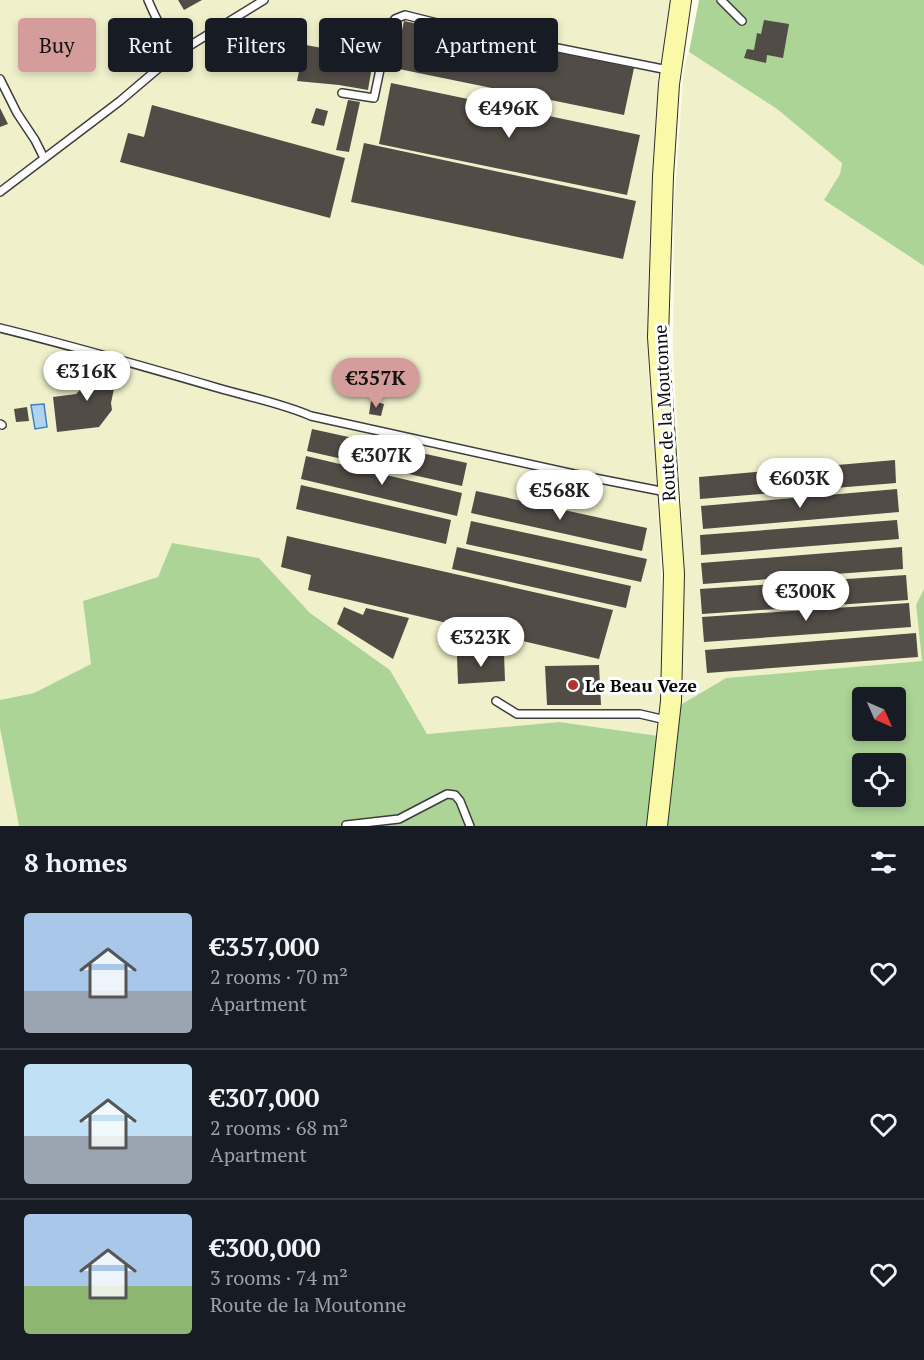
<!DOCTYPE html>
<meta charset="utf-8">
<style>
:root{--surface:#171b24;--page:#20242c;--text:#f1f3f6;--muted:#9ea1a6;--line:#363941;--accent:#d49d9b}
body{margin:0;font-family:"PT Serif",serif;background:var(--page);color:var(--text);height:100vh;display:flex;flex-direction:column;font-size:22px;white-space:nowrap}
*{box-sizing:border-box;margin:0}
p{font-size:20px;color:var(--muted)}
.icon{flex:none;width:33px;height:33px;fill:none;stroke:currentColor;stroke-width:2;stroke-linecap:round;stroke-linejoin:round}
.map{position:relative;height:826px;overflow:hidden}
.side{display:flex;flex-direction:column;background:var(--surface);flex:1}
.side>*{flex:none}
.hud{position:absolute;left:18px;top:18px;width:600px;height:54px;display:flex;gap:12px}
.needle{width:39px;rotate:135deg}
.buttons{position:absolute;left:852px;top:687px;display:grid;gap:12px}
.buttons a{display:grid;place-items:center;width:54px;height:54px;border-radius:6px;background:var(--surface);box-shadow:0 3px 9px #0003;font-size:30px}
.price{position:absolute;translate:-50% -51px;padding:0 14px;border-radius:21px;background:#fff;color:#222;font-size:20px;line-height:39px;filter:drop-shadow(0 2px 3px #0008)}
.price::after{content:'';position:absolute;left:50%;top:36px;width:18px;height:14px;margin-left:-9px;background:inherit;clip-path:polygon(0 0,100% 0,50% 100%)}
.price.current{background:var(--accent);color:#111}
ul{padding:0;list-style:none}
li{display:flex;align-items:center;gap:18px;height:150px;padding:0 24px}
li+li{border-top:2px solid var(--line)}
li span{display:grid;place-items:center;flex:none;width:168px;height:120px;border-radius:6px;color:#555}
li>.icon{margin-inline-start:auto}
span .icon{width:72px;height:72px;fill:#fffc;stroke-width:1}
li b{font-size:26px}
h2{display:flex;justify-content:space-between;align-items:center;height:72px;padding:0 24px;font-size:26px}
.tag{padding:0 21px;border-radius:6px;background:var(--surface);box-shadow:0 3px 9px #0003;font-size:21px;line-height:54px}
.tag.current{background:var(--accent);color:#111}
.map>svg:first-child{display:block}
.farmland{fill:#f0f1cb}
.forest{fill:#acd496;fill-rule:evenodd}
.water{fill:#b1d3f1;stroke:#3d80c3;stroke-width:1.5}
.building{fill:#524c47}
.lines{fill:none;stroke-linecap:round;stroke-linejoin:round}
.service-casing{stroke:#3d3d3d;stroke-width:10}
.secondary-casing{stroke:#2c2c2c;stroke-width:22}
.service{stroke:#fff;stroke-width:7}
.secondary{stroke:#faf9a7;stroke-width:20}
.poi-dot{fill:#b0332c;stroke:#fff;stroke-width:2}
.labels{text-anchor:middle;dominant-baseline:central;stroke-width:6;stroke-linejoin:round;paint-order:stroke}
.street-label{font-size:18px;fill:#0a0a0a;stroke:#fff}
.poi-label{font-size:18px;font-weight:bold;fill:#0a0a0a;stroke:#fff;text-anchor:start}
</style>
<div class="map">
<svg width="924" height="826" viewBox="0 0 924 826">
<rect width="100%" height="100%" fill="#fefce8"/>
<g class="farmland">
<polygon points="0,0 672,0 653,155 649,256 648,368 657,484 662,592 663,635 659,736 559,722 427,734 390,670 310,613 259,558 172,544 159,577 83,601 91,664 34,693 0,700"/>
<polygon points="689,52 777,109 842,163 840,174 824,200 924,266 924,589 916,605 922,661 726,678 677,707 684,558 673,351 674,205 684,67"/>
<polygon points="0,728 19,826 0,826"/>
</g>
<g class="forest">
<polygon points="699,0 924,0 924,266 824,200 840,174 842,163 777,109 689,52"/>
<polygon points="172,543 259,558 310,613 390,670 427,734 559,722 659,736 650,826 19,826 0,728 0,700 34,693 91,664 83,601 158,577"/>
<path d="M 924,589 L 924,826 L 665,826 L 677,707 L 726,678 L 922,661 L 916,605 ZM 862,698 L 896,698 L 896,730 L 862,730 ZM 862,764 L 896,764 L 896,796 L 862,796 Z"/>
</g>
<polygon class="water" points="44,404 47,427 35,429 31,405"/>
<g class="building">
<polygon points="178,0 202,0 184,10"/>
<polygon points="764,20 789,24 783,58 767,55 766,63 744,58 747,49 754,50 757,33 761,34"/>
<polygon points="404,21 634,68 624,115 394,68"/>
<polygon points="348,27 378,31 368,90 339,85 297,81 300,66 296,66 299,50 305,51 306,45 322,48 322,51 343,55"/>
<polygon points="391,83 640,135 627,195 379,144"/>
<polygon points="348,100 360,102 349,152 336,150"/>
<polygon points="152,105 345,158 330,218 120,162 128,133 144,137"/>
<polygon points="0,108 8,124 0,127"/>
<polygon points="316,108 328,111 324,126 311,123"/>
<polygon points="364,143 636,201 623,259 351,202"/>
<polygon points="91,364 118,369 111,403 112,410 99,427 57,432 53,397 76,394 87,383"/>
<polygon points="371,401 384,404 381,416 369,414"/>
<polygon points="27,407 29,421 16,422 14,409"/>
<polygon points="312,429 467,463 462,486 307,451"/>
<polygon points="306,456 462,493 457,516 301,479"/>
<polygon points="895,460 896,483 700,499 699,477"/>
<polygon points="301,485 451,520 446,544 296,509"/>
<polygon points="897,489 899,512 703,529 701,506"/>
<polygon points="476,491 647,528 642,551 471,513"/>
<polygon points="897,520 899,539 701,555 700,535"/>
<polygon points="471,521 647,559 641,582 466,544"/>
<polygon points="287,536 613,610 599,659 308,590 311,575 281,567"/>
<polygon points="457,547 631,586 626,608 452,569"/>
<polygon points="902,547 903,569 703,584 701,563"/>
<polygon points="906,575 908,600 702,614 700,589"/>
<polygon points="909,603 911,627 704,642 702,617"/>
<polygon points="344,607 363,615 366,608 409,618 393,659 337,624"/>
<polygon points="916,633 918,657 707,673 705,650"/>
<polygon points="504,653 505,681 458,684 457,656"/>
<polygon points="599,665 601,705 547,705 545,666"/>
</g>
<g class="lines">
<g class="service-casing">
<g id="service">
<path d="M 148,0 C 156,19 165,38 182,50"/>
<polyline points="721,0 742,21"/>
<polyline points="0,79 17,113 35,140 44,158"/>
<polyline points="342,93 374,98 389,27 395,19 405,15 453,27 668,70"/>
<polyline points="0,192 120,101 173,56 264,0"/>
<path d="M 0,328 C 73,346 146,367 218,388 C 249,397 281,403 311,416 L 574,474 L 666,492"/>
<polyline points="0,424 2,425"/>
<polyline points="496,701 517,714 640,714 666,720"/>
<polyline points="346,825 399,819 447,794 455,795 460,801 470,826"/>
</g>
</g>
<g class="secondary-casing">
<polyline id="secondary" points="657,826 671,701 674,574 658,337 663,176 669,84 681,0"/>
</g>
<use href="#service" class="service"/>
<use href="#secondary" class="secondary"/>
</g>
<circle class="poi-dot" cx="573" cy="685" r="6"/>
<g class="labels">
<g class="street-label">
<text transform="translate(664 413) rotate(-93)">Route de la Moutonne</text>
</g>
<g class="poi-label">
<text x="585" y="685">Le Beau Veze</text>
</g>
</g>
</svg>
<div class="buttons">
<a><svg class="needle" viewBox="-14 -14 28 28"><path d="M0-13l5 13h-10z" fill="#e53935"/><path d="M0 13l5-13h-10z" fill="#9ea1a6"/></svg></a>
<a><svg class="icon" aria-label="locate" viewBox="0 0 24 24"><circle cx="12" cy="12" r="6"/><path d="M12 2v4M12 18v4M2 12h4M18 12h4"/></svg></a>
</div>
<b class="price" style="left:509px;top:139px">€496K</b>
<b class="price" style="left:87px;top:402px">€316K</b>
<b class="price current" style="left:376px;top:409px">€357K</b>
<b class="price" style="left:382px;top:486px">€307K</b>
<b class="price" style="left:800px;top:509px">€603K</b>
<b class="price" style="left:560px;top:521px">€568K</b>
<b class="price" style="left:806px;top:622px">€300K</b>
<b class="price" style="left:481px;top:668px">€323K</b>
<div class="hud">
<a class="tag current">Buy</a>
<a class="tag">Rent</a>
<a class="tag">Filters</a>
<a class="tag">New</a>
<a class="tag">Apartment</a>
</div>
</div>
<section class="side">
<h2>8 homes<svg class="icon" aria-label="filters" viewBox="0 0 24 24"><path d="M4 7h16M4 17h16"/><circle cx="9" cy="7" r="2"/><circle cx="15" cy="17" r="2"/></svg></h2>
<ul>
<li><span style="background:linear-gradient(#a9c7e8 65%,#9aa5b1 0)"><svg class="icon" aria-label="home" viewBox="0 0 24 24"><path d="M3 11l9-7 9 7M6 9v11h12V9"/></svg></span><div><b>€357,000</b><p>2 rooms · 70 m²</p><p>Apartment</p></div><svg class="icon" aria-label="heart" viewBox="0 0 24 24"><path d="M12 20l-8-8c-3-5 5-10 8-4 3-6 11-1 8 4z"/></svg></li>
<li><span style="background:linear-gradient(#bfe0f5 60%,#9aa5b1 0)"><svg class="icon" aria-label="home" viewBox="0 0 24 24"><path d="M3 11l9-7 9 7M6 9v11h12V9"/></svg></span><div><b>€307,000</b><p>2 rooms · 68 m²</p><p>Apartment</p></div><svg class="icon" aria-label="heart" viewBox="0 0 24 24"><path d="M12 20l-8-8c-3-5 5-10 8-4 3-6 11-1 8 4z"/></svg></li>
<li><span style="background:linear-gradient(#a9c7e8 60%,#8fb573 0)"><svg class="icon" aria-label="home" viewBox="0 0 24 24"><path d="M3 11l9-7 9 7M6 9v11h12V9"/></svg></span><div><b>€300,000</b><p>3 rooms · 74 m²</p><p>Route de la Moutonne</p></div><svg class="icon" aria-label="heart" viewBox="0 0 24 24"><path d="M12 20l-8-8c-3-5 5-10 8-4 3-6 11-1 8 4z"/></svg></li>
</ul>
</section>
